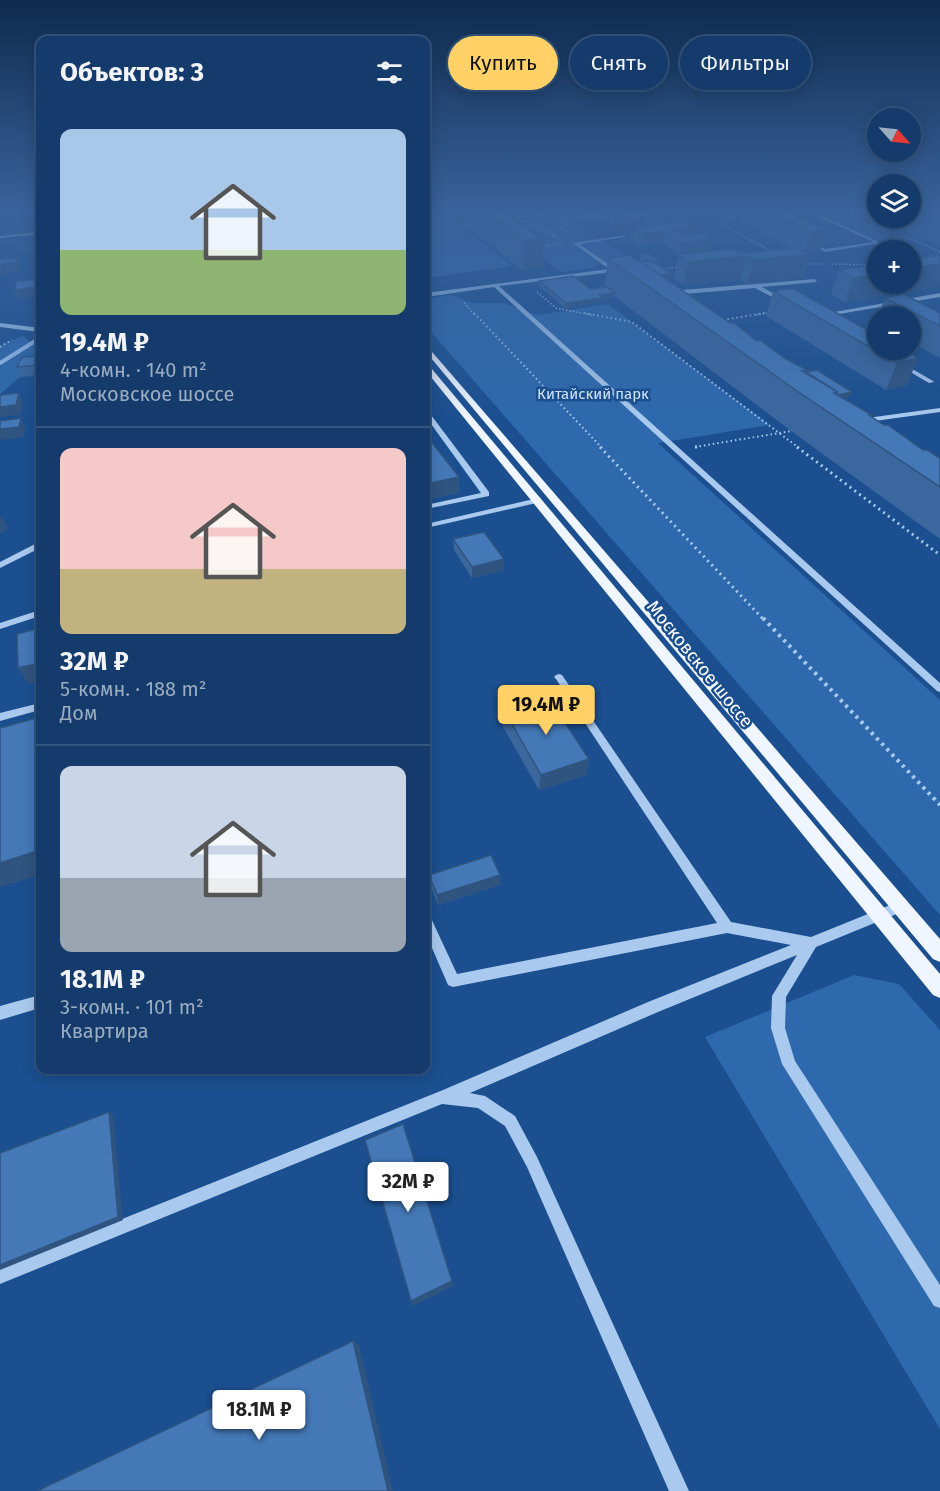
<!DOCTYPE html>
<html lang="ru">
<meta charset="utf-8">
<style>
:root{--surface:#143b6b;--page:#1d4271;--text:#f1f3f6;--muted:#9dadc1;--line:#33557e;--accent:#ffd166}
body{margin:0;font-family:"Fira Sans",sans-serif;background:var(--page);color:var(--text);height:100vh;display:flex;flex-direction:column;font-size:22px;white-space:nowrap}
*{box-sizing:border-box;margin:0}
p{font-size:20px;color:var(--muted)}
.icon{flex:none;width:33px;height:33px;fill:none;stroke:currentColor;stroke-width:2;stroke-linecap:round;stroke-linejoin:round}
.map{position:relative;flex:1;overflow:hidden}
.drawer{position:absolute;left:36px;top:36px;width:394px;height:1038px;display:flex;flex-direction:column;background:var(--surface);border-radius:12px;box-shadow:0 3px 15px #0003,0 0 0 2px var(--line)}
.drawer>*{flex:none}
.guide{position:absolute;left:448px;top:36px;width:400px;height:54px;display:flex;gap:12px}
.needle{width:39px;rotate:117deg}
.fabs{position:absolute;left:867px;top:108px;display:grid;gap:12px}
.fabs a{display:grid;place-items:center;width:54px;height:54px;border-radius:50%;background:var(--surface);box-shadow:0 3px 15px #0003,0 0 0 2px var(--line);font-size:30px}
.price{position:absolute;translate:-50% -51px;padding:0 14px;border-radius:6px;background:#fff;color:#222;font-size:20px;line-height:39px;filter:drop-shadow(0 2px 3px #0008)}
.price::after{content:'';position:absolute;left:50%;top:36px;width:18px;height:14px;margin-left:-9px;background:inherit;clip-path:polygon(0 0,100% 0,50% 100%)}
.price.current{background:var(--accent);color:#111}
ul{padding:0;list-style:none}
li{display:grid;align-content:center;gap:12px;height:318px;padding:0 24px}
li+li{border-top:2px solid var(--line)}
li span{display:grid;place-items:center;height:186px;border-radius:12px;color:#555}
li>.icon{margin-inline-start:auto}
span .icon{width:108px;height:108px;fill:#fffc;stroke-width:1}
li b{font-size:26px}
h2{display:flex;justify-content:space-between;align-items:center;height:72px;padding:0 24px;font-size:26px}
.chip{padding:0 21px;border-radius:27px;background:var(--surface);box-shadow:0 3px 15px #0003,0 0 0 2px var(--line);font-size:21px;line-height:54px}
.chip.current{background:var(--accent);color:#111}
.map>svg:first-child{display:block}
.green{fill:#2e69ad}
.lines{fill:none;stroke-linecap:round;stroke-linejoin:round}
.stream{stroke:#9cc4f0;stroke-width:4}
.path-far3{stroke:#a9c9ee;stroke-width:1.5;stroke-dasharray:1.5 2;stroke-linecap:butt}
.path-far2{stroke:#a9c9ee;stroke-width:2;stroke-dasharray:1.5 3;stroke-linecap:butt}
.path-far1{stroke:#a9c9ee;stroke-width:3;stroke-dasharray:2 4;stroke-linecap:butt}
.path{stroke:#a9c9ee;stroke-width:4;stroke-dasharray:3 4.5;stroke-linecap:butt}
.minor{fill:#a9c9ee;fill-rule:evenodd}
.major{fill:#f0f6ff;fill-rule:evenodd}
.wall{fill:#3a679d}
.shaded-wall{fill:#305480}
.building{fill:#4478b7;stroke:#305480;stroke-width:1.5}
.labels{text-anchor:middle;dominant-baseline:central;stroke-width:5;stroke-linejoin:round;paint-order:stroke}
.far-park-label{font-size:15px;fill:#cfe3fa;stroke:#1b4f8f}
.street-label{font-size:18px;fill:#fff;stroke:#1b4f8f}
</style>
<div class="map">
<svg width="940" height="1491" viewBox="0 0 940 1491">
<rect width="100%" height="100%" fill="#1b4f8f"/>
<g class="green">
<polygon points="426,210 442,210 512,266 426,278"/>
<polygon points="480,210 613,210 623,216 575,223 645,268 616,269 598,264 593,268 560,272"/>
<polygon points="940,213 940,245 884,221"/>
<polygon points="451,295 473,303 503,303 538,315 608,304 770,425 658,443 940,700 940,915 426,326 426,299"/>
<polygon points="23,336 40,349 39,361 0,394 0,345"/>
<polygon points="854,975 899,984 940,1030 940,1429 705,1037"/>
</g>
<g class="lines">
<polyline class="stream" points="0,363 40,338"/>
<g class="path-far3">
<polyline points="534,210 569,233"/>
<polyline points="695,210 773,252"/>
<polyline points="910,215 930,210"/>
<polyline points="525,221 548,220"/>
<polyline points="513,223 525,221 564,241"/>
<polyline points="900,234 940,252"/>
<path d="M 553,237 C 568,215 595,213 620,210"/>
<polyline points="539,247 564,243"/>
<polyline points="810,264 821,264"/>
<polyline points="832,264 878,265"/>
<polyline points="661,269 681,267"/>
<polyline points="537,292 556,308 592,315"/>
<polyline points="464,303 475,315"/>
<polyline points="756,315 772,312"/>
</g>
<g class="path-far2">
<polyline points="474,313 602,448"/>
<polyline points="584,313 632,322 799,448"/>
<polyline points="723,320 765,313"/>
<polyline points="0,347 12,340"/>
<polyline points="695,447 791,431"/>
</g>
<g class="path-far1">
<polyline points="600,447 764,620"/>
<polyline points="695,447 698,447"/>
<polyline points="797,447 940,555"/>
</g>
<polyline class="path" points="763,618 940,805"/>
<g class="minor">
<polygon points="804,210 810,210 881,243 825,252 807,243 811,242 826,249 874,242"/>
<polygon points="40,232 40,234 0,238 0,236"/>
<polygon points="626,235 624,237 579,244 621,273 621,275 617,275 612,272 499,286 940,683 940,692 937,691 494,287 426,297 426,293 609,269 573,243"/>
<polygon points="815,279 817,282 762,287 784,299 782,302 755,288 671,295 668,293 671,291"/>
<polygon points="940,293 940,297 821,317 818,315"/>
<polygon points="0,323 40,328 40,332 0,327"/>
<polygon points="902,363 933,381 934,382 929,383 900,366 900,364"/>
<polygon points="940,408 940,412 860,423 857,421 860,419"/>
<polygon points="426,410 428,411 489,492 489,496 426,509 426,505 481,493 426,417"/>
<polygon points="538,498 541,498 541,502 426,528 426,524"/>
<polygon points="37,543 40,543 40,548 0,568 0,562"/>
<polygon points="40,610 40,616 0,629 0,623"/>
<polygon points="559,674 562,675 731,922 811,937 900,901 904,903 906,907 904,911 816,947 786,997 785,1028 795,1061 940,1285 940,1308 934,1306 782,1064 771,1028 772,996 797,955 658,1012 470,1093 485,1096 515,1116 537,1157 689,1491 669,1491 527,1167 505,1126 478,1108 442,1104 0,1284 0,1268 443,1090 648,1002 791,945 727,933 453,987 448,985 426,934 426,914 430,916 457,974 717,923 556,679 554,677 556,675"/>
<polygon points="40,703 40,710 0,721 0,713"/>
<polygon points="40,995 40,1008 0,1020 0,1006"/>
</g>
<g class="major">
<polygon points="426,345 940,939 940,962 933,959 426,352"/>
<polygon points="426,362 940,974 940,998 933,995 426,371"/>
</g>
</g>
<g class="wall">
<polygon points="447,210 502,210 536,234 544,238 542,268 523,271"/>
<polygon points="709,210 785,210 826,230 820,252 810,254 804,277 747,284 741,279 683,285 674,278 679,255 664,243 642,246 632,240 634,230 619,232 610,226 612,215 669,214 667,224 692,234 711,239 708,251 743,253 792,248 742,222 733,223"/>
<polygon points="817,210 878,210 878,218 909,218 902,240 886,243 816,212"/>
<polygon points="640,255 659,260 658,264 670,282 730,323 786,359 850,397 844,398 872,415 871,417 923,450 940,458 940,539 791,431 614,296 614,297 602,299 602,302 565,308 538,285 539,281 591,289 604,287 608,258 644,262 640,260"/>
<polygon points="40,260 40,270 35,270 33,266"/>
<polygon points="839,270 878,284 845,302 831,294"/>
<polygon points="773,291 902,350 907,385 886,390 766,316"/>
<polygon points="885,298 940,313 940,358 910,342 910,316 878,316"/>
<polygon points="40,356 40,375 21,377 17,367"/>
<polygon points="453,539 504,570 472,578 454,550"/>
<polygon points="504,710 589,759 586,775 539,790 503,727"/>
<polygon points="429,875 500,875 500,885 438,905 430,885"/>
</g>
<g class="shaded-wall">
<polygon points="6,210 6,215 0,216 0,211"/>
<polygon points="16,210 37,210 37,212 18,214"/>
<polygon points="736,210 744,210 742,222 733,223"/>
<polygon points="669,214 667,226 659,225 654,216"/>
<polygon points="645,217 644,229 634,228 634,230 619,232 621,220"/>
<polygon points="910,218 902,240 886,243 893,220"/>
<polygon points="693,227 691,240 675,230"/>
<polygon points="826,230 820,252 805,254 811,232"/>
<polygon points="666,231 664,243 642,246 644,234"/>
<polygon points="544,238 542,268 523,271 524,241"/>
<polygon points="711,239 708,251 680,255 682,243"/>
<polygon points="811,254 804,277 747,284 753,260"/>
<polygon points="746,256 741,279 683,285 688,262"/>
<polygon points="17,258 20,266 19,271 7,273 6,276 0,277 0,268 3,264"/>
<polygon points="940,264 940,286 845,302 853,278 878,274 878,284 910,284 910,268"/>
<polygon points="671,273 670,282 658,275"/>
<polygon points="40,279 40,296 18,299 14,290"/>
<polygon points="615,293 614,297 602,299 602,302 565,308 566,303 599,295"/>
<polygon points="918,358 907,385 886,390 897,363"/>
<polygon points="838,392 852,392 850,397 835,400 834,393"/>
<polygon points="19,393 23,403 21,415 0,417 0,407"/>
<polygon points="21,418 26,429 23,437 0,440 0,429"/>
<polygon points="459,477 459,493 426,500 426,484"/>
<polygon points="2,517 8,528 0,534 0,519"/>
<polygon points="504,559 504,570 472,578 472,567"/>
<polygon points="40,663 40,681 28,684 18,668"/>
<polygon points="589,759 586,775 539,790 541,775"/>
<polygon points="40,850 40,875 0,887 0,863"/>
<polygon points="500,875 500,885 438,905 437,895"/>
<polygon points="109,1112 113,1115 123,1220 0,1270 0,1265"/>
<polygon points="452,1281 453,1286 413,1306 411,1301"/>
<polygon points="353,1341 359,1345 393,1491 388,1491"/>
</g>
<g class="building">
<polygon points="483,210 502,210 536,234 544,238 524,241"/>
<polygon points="646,210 662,210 669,214 654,216 667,224 682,222 693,227 675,230 684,235 700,233 711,239 682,243 666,231 644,234 634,228 659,225 645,217 621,220 612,215"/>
<polygon points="767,210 785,210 826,230 811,232"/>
<polygon points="869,210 878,210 878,214"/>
<polygon points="886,218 910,218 893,220"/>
<polygon points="794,248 811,254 753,260 746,256 688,262 678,255 731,249 743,253"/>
<polygon points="909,249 923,256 910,257 910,250 900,250"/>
<polygon points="649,254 659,260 649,261 640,255"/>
<polygon points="629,255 644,264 730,323 734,323 757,341 760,340 786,359 807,370 802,371 838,392 834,393 872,415 869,415 884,425 888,425 923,450 927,450 940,458 940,487 803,395 608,258"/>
<polygon points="940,255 940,264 910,268 910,259"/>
<polygon points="17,258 15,263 3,264 2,267 0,268 0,259"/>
<polygon points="37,260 40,260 40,265 33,266"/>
<polygon points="652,261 671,273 660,275 641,262"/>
<polygon points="878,264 878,274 853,278 839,270"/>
<polygon points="573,276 591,289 607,287 615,293 599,295 602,298 566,303 539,281"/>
<polygon points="40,279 37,287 14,290 17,281"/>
<polygon points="792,288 878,336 878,350 902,350 918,358 897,363 773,291"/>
<polygon points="903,294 940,313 940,326 885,298"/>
<polygon points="40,356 40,365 17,367 22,357"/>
<polygon points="817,370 852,392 838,395 837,394 838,392 806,372"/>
<polygon points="19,393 16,405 0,407 0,395"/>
<polygon points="21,418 19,427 0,429 0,421"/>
<polygon points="426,435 459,477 426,484"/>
<polygon points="484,532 504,559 472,567 453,539"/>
<polygon points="40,628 40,663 18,668 17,634"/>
<polygon points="548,697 589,759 541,775 504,710"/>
<polygon points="40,717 40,850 0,863 0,728"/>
<polygon points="491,855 500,875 437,895 429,875"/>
<polygon points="109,1112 118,1217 0,1265 0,1153"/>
<polygon points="403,1124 452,1281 411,1301 365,1140"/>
<polygon points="353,1341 388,1491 37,1491"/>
</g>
<linearGradient id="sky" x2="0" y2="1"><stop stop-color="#0f2b4f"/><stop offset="0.5" stop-color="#39639b"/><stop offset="1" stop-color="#39639b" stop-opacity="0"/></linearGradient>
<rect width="940" height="419" fill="url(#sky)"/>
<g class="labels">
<g class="far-park-label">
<text x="593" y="394">Китайский парк</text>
</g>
<g class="street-label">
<text transform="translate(700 664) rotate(51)">Московское шоссе</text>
</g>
</g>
</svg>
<div class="fabs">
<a><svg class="needle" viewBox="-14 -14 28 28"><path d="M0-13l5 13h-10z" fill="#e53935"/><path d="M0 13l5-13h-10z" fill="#9dadc1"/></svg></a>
<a><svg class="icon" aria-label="layers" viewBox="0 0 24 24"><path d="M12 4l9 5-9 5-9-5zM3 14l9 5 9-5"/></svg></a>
<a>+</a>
<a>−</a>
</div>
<b class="price current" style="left:546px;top:736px">19.4M ₽</b>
<b class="price" style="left:408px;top:1213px">32M ₽</b>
<b class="price" style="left:259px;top:1441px">18.1M ₽</b>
<div class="guide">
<a class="chip current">Купить</a>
<a class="chip">Снять</a>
<a class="chip">Фильтры</a>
</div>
<section class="drawer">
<h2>Объектов: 3<svg class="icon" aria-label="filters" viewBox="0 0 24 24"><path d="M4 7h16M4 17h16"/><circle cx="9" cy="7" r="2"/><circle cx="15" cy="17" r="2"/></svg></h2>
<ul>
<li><span style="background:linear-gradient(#a9c7e8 65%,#8fb573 0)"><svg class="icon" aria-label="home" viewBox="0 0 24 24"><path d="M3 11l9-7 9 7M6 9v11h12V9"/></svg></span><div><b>19.4M ₽</b><p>4-комн. · 140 m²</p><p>Московское шоссе</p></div></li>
<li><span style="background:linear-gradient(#f6c9c9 65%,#c2b280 0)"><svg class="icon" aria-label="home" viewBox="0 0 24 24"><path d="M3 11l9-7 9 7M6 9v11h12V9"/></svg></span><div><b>32M ₽</b><p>5-комн. · 188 m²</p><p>Дом</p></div></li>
<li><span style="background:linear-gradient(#c9d6e8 60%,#9aa5b1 0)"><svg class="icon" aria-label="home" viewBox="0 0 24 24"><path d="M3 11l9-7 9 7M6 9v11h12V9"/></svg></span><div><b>18.1M ₽</b><p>3-комн. · 101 m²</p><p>Квартира</p></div></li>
</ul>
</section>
</div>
